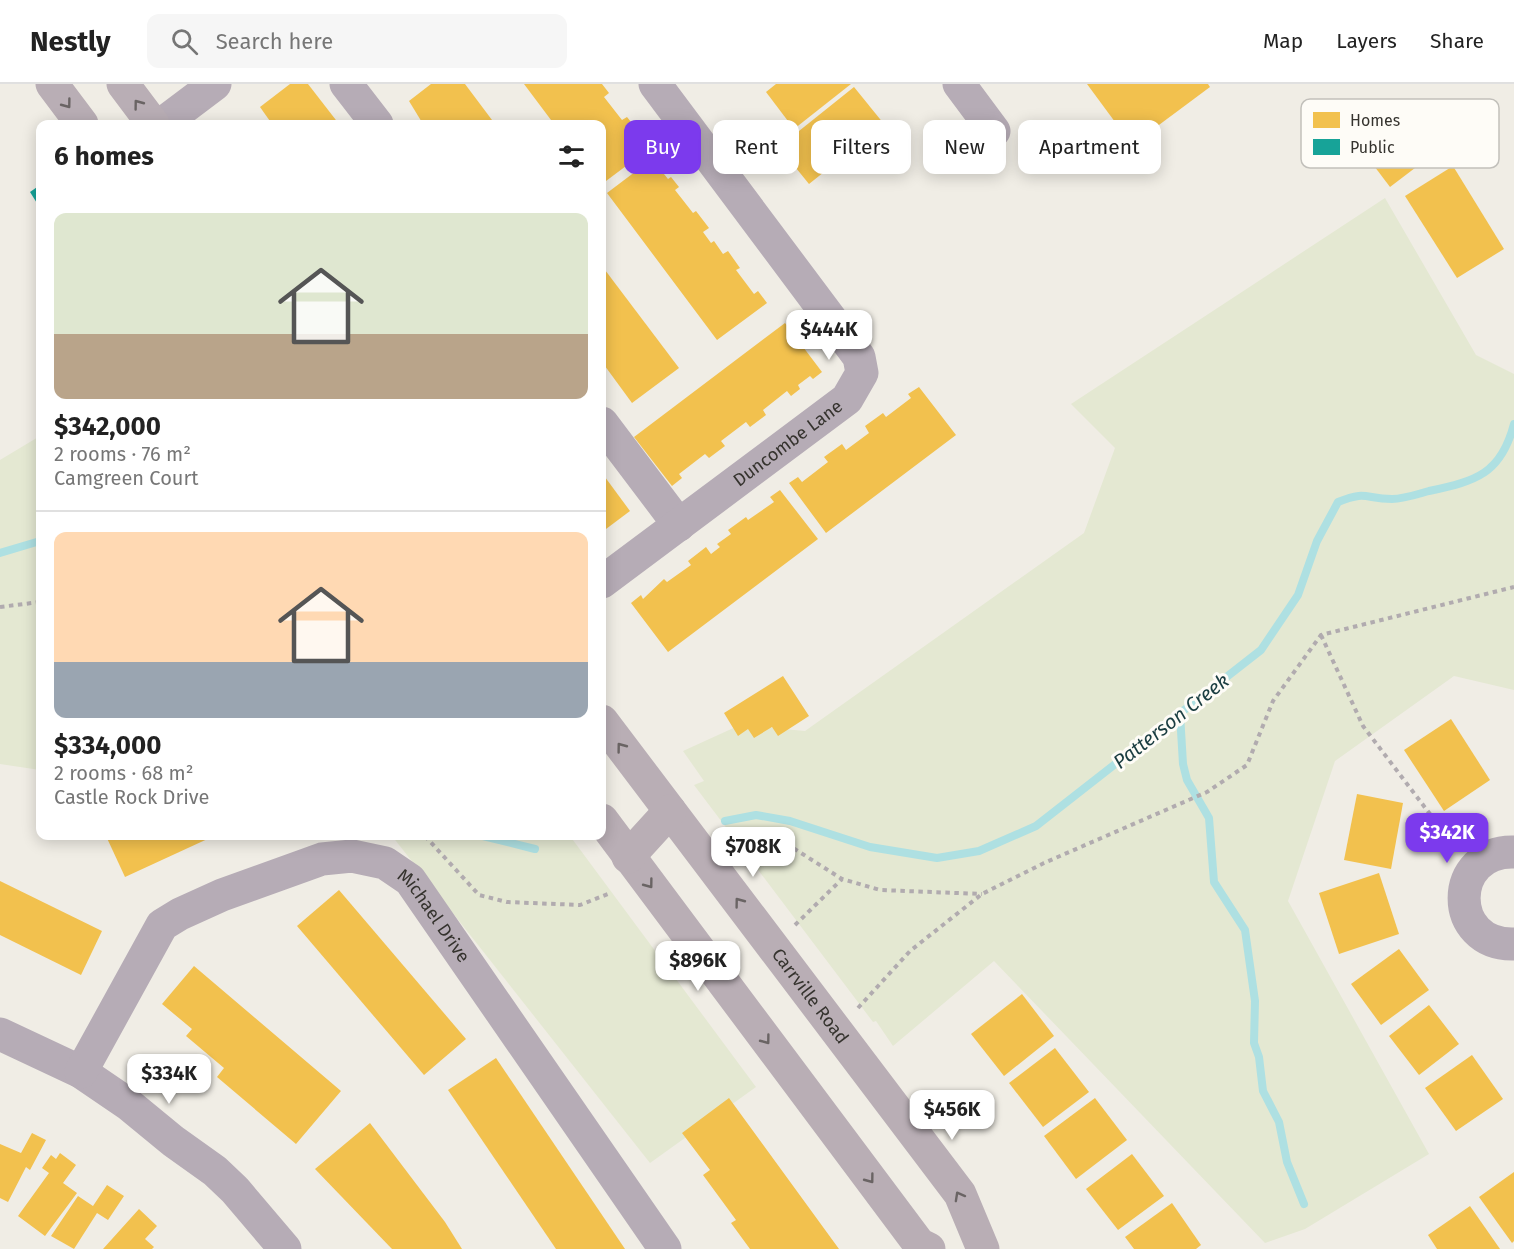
<!DOCTYPE html>
<meta charset="utf-8">
<style>
:root{--surface:#fff;--page:#f6f6f6;--text:#222;--muted:#767676;--line:#e0e0e0;--accent:#7c3aed}
body{margin:0;font-family:"Fira Sans",sans-serif;background:var(--page);color:var(--text);height:100vh;display:flex;flex-direction:column;font-size:22px;white-space:nowrap}
*{box-sizing:border-box;margin:0}
p{font-size:20px;color:var(--muted)}
.icon{flex:none;width:33px;height:33px;fill:none;stroke:currentColor;stroke-width:2;stroke-linecap:round;stroke-linejoin:round}
.map{position:relative;flex:1;overflow:hidden}
.panel{position:absolute;left:36px;top:36px;width:570px;height:720px;display:flex;flex-direction:column;background:var(--surface);border-radius:12px;box-shadow:0 3px 15px #0003}
.panel>*{flex:none}
.banner{position:absolute;left:624px;top:36px;width:570px;height:54px;display:flex;gap:12px}
.price{position:absolute;translate:-50% -51px;padding:0 14px;border-radius:12px;background:#fff;color:#222;font-size:20px;line-height:39px;filter:drop-shadow(0 2px 3px #0008)}
.price::after{content:'';position:absolute;left:50%;top:36px;width:18px;height:14px;margin-left:-9px;background:inherit;clip-path:polygon(0 0,100% 0,50% 100%)}
.price.current{background:var(--accent);color:#fff}
ul{padding:0;list-style:none}
li{display:grid;align-content:center;gap:12px;height:318px;padding:0 18px}
li+li{border-top:2px solid var(--line)}
li span{display:grid;place-items:center;height:186px;border-radius:12px;color:#555}
li>.icon{margin-inline-start:auto}
span .icon{width:108px;height:108px;fill:#fffc;stroke-width:1}
li b{font-size:26px}
h2{display:flex;justify-content:space-between;align-items:center;height:72px;padding:0 18px;font-size:26px}
.tag{padding:0 21px;border-radius:12px;background:var(--surface);box-shadow:0 3px 15px #0003;font-size:21px;line-height:54px}
.tag.current{background:var(--accent);color:#fff}
header{display:flex;align-items:center;gap:36px;box-sizing:border-box;height:84px;padding:0 30px;background:var(--surface);border-bottom:2px solid var(--line)}
header strong{font-size:28px}
nav{display:flex;gap:33px;margin-inline-start:auto;font-size:21px}
.search{width:420px;height:54px;background:var(--page);display:flex;align-items:center;gap:15px;box-sizing:border-box;padding:0 21px;border-radius:12px;color:var(--muted);font-size:22px}
.map>svg:first-child{display:block}
.green{fill:#e4e8d2}
.homes{fill:#f2c14e}
.public{fill:#17a398}
.lines{fill:none;stroke-linecap:round;stroke-linejoin:round}
.stream{stroke:#aee0e2;stroke-width:8}
.path{stroke:#b1abaf;stroke-width:4;stroke-dasharray:4.5 4.5;stroke-linecap:butt}
.minor{stroke:#b6acb6;stroke-width:33}
.major{stroke:#b9aeb5;stroke-width:33}
.oneway{stroke:#6a6464}
.labels{text-anchor:middle;dominant-baseline:central;stroke-width:6;stroke-linejoin:round;paint-order:stroke}
.street-label{font-size:18px;fill:#35332e;stroke:#fefcf7}
.water-label{font-size:20px;font-style:italic;fill:#1a3d41;stroke:#fefcf7}
.key{fill:#fefcf7;stroke:#c2c0bb;stroke-width:1.5}
.key-label{font-size:16px;fill:#35332e}
</style>
<header>
<strong>Nestly</strong>
<div class="search"><svg class="icon" aria-label="search" viewBox="0 0 24 24"><circle cx="10" cy="10" r="6"/><path d="M15 15l6 6"/></svg>Search here</div>
<nav><a>Map</a><a>Layers</a><a>Share</a></nav>
</header>
<div class="map">
<svg width="1514" height="1165" viewBox="0 0 1514 1165">
<rect width="100%" height="100%" fill="#f0ede5"/>
<g class="green">
<polygon points="1385,114 1476,271 1514,290 1514,606 1454,592 1335,677 1288,817 1429,1070 1305,1145 1265,1159 994,877 893,962 876,937 873,938 694,701 704,697 683,667 740,641 805,647 1084,449 1115,364 1071,320"/>
<polygon points="40,352 40,686 0,680 0,376"/>
<polygon points="392,752 570,752 756,1003 650,1079"/>
</g>
<g class="homes">
<polygon points="290,0 308,0 339,40 272,40 260,23"/>
<polygon points="431,0 465,0 495,40 423,40 409,17"/>
<polygon points="524,0 602,0 609,9 604,13 622,36 627,33 635,43 630,47 637,57 642,54 650,64 602,100 602,40 554,40"/>
<polygon points="776,0 851,0 794,45 766,8"/>
<polygon points="1087,0 1208,0 1210,3 1132,61"/>
<polygon points="854,3 884,40 809,100 779,63"/>
<polygon points="1401,30 1432,71 1390,103 1359,62"/>
<polygon points="656,72 664,82 660,85 668,95 671,93 679,103 675,106 693,129 696,127 709,144 703,148 711,159 714,157 723,170 728,167 740,184 736,186 754,210 758,207 767,219 717,256 607,109"/>
<polygon points="1453,82 1504,165 1457,194 1405,112"/>
<polygon points="602,182 679,284 632,319 602,278"/>
<polygon points="785,239 822,288 813,295 810,292 798,301 800,305 791,312 787,307 763,326 766,331 750,343 746,338 721,357 725,362 709,374 705,370 679,390 682,394 672,402 634,353"/>
<polygon points="919,303 956,351 826,449 789,399 798,393 802,398 828,378 824,373 842,360 846,366 869,349 865,342 883,329 886,333 911,314 908,310"/>
<polygon points="602,389 630,427 602,448"/>
<polygon points="780,406 818,455 668,568 631,519 641,511 643,515 664,495 667,498 691,481 688,477 706,463 711,470 720,463 717,460 731,450 728,446 746,433 748,436 774,418 770,413"/>
<polygon points="783,592 809,632 778,652 772,643 754,654 748,645 738,652 724,629"/>
<polygon points="1451,635 1490,696 1444,727 1404,666"/>
<polygon points="1357,710 1403,719 1391,785 1344,776"/>
<polygon points="106,752 214,752 125,793"/>
<polygon points="1379,789 1399,850 1339,870 1319,809"/>
<polygon points="0,797 102,847 81,891 0,851"/>
<polygon points="339,806 466,955 424,991 297,842"/>
<polygon points="1399,865 1429,906 1381,941 1351,900"/>
<polygon points="194,882 341,1007 296,1060 217,993 224,984 186,952 192,945 162,920"/>
<polygon points="1022,910 1054,952 1004,992 971,950"/>
<polygon points="1429,921 1459,960 1419,991 1389,952"/>
<polygon points="1055,964 1089,1008 1043,1043 1009,999"/>
<polygon points="1472,971 1503,1015 1456,1047 1425,1004"/>
<polygon points="496,974 625,1165 556,1165 448,1006"/>
<polygon points="729,1014 839,1165 750,1165 731,1139 736,1136 703,1091 710,1086 682,1049"/>
<polygon points="1095,1014 1127,1056 1076,1095 1044,1052"/>
<polygon points="370,1039 445,1138 462,1165 392,1165 315,1085"/>
<polygon points="32,1049 46,1056 30,1086 26,1083 8,1118 0,1114 0,1060 21,1069"/>
<polygon points="60,1069 76,1081 63,1099 77,1109 45,1152 18,1132 49,1089 42,1084 51,1071 56,1075"/>
<polygon points="1132,1070 1164,1112 1118,1146 1086,1105"/>
<polygon points="1514,1088 1514,1157 1512,1159 1479,1113"/>
<polygon points="107,1101 124,1112 108,1136 97,1129 74,1165 51,1152 78,1112 93,1122"/>
<polygon points="1172,1119 1201,1161 1196,1165 1134,1165 1125,1153"/>
<polygon points="1470,1122 1500,1165 1437,1165 1428,1151"/>
<polygon points="139,1125 157,1142 145,1155 154,1163 152,1165 103,1165"/>
</g>
<polygon class="public" points="40,101 40,124 30,108"/>
<g class="lines">
<g class="stream">
<polyline points="0,469 40,457"/>
<polyline points="1180,630 1183,680 1187,696 1209,734 1214,798 1245,846 1255,917 1254,959 1259,973 1263,1007 1279,1038 1287,1078 1304,1120"/>
<path d="M 725,737 L 756,731 L 790,737 L 870,763 L 937,774 L 979,767 L 1036,742 L 1261,566 L 1298,511 L 1317,457 L 1338,418 C 1367,406 1365,415 1392,415 C 1404,415 1418,410 1429,407 C 1476,397 1501,390 1514,340"/>
<polyline points="483,752 535,765"/>
</g>
<g class="path">
<polyline points="0,523 40,518"/>
<polyline points="1321,551 1363,642 1455,763"/>
<polyline points="771,750 842,795 880,806 982,810"/>
<polyline points="425,752 479,811 507,818 580,821 608,810"/>
<polyline points="795,841 842,795"/>
<polyline points="858,924 910,867 982,810 1044,779 1207,708 1247,681 1273,617 1321,551 1514,503"/>
</g>
<g class="minor">
<polyline points="346,0 377,40"/>
<polyline points="959,0 994,47"/>
<polyline points="162,40 215,0"/>
<polyline points="602,339 679,441"/>
<path id="s1" d="M 602,498 L 847,315 L 862,289 L 859,273 L 655,0"/>
<path d="M 1514,768 C 1448,766 1447,862 1514,860"/>
<polyline points="0,950 81,988 128,1020 173,1057 215,1087 235,1106 285,1165"/>
<path id="s2" d="M 81,988 L 162,841 L 180,830 L 222,811 L 322,775 L 352,772 L 385,779 L 410,796 L 665,1165"/>
</g>
<g class="major">
<polyline points="52,0 82,40"/>
<polyline points="123,0 153,40"/>
<path id="s3" d="M 602,637 L 960,1110 L 983,1165"/>
<polyline points="602,736 919,1160 929,1165"/>
<polyline points="628,773 670,727"/>
</g>
</g>
<defs><path id="oneway-chevron" d="M-2-3.5L2.5 0L-2 3.5" fill="none" stroke-width="1.6" stroke-linecap="round" stroke-linejoin="round" transform="scale(1.5)"/></defs>
<g class="oneway">
<use href="#oneway-chevron" transform="translate(67 20) rotate(53)"/>
<use href="#oneway-chevron" transform="translate(138 20) rotate(-127)"/>
<use href="#oneway-chevron" transform="translate(621 663) rotate(-127)"/>
<use href="#oneway-chevron" transform="translate(649 800) rotate(53)"/>
<use href="#oneway-chevron" transform="translate(739 818) rotate(-127)"/>
<use href="#oneway-chevron" transform="translate(766 956) rotate(53)"/>
<use href="#oneway-chevron" transform="translate(870 1095) rotate(53)"/>
<use href="#oneway-chevron" transform="translate(959 1112) rotate(-119)"/>
</g>
<g class="labels">
<g class="street-label">
<text stroke="none"><textPath href="#s1" startOffset="232">Duncombe Lane</textPath></text>
<text stroke="none"><textPath href="#s2" startOffset="478">Michael Drive</textPath></text>
<text stroke="none"><textPath href="#s3" startOffset="345">Carrville Road</textPath></text>
</g>
<g class="water-label">
<text transform="translate(1171 637) rotate(-38)">Patterson Creek</text>
</g>
</g>
<rect x="1301" y="15" width="198" height="69" rx="9" class="key"/>
<rect x="1313" y="28" width="27" height="16" fill="#f2c14e"/>
<rect x="1313" y="55" width="27" height="16" fill="#17a398"/>
<g class="key-label">
<text x="1350" y="42">Homes</text>
<text x="1350" y="69">Public</text>
</g>
</svg>
<b class="price" style="left:829px;top:277px">$444K</b>
<b class="price current" style="left:1447px;top:780px">$342K</b>
<b class="price" style="left:753px;top:794px">$708K</b>
<b class="price" style="left:698px;top:908px">$896K</b>
<b class="price" style="left:169px;top:1021px">$334K</b>
<b class="price" style="left:952px;top:1057px">$456K</b>
<div class="banner">
<a class="tag current">Buy</a>
<a class="tag">Rent</a>
<a class="tag">Filters</a>
<a class="tag">New</a>
<a class="tag">Apartment</a>
</div>
<section class="panel">
<h2>6 homes<svg class="icon" aria-label="filters" viewBox="0 0 24 24"><path d="M4 7h16M4 17h16"/><circle cx="9" cy="7" r="2"/><circle cx="15" cy="17" r="2"/></svg></h2>
<ul>
<li><span style="background:linear-gradient(#dfe7d0 65%,#b9a48a 0)"><svg class="icon" aria-label="home" viewBox="0 0 24 24"><path d="M3 11l9-7 9 7M6 9v11h12V9"/></svg></span><div><b>$342,000</b><p>2 rooms · 76 m²</p><p>Camgreen Court</p></div></li>
<li><span style="background:linear-gradient(#ffd9b3 70%,#9aa5b1 0)"><svg class="icon" aria-label="home" viewBox="0 0 24 24"><path d="M3 11l9-7 9 7M6 9v11h12V9"/></svg></span><div><b>$334,000</b><p>2 rooms · 68 m²</p><p>Castle Rock Drive</p></div></li>
</ul>
</section>
</div>
